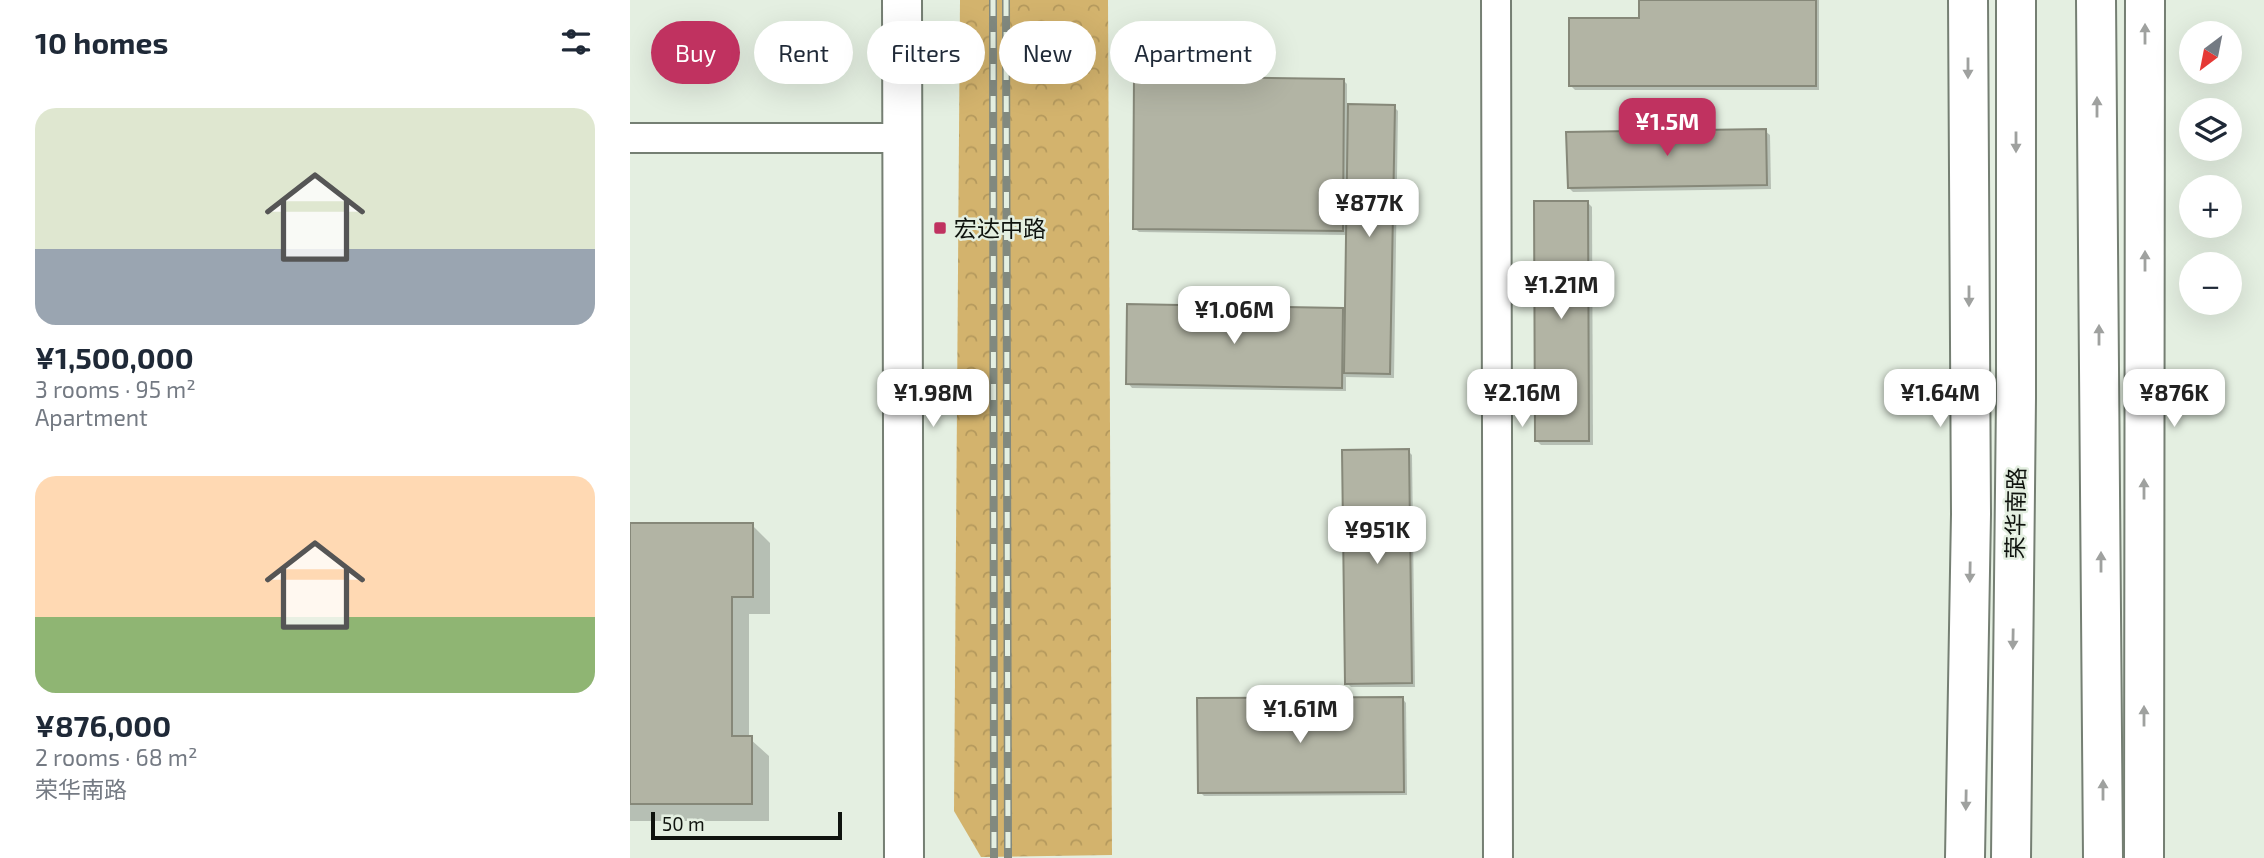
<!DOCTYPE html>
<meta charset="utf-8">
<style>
:root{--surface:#fff;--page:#f6f6f7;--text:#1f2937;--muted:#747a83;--accent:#c03260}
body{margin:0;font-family:"Exo 2","Noto Sans SC",sans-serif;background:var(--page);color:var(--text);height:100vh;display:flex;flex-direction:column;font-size:26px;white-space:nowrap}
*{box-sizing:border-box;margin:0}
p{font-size:23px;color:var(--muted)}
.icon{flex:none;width:38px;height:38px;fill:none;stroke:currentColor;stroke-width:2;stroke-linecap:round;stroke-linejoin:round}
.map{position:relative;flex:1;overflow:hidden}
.details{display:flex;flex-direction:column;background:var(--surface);width:630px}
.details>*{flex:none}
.banner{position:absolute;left:21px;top:21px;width:665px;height:63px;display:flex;gap:14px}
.needle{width:46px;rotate:212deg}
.buttons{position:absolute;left:1549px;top:21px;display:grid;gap:14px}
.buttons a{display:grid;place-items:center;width:63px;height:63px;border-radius:50%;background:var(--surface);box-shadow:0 7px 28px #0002;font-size:35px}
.scale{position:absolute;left:21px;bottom:18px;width:191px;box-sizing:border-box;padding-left:7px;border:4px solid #0f130e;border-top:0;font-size:19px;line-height:24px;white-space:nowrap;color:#0f130e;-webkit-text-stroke:5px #e4efe1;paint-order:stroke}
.price{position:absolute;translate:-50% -60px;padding:0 16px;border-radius:14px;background:#fff;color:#222;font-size:23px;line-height:46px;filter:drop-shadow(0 2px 4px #0008)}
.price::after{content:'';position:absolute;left:50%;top:42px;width:21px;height:16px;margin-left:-10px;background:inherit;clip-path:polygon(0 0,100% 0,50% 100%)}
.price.current{background:var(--accent);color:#fff}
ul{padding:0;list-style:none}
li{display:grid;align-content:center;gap:14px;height:371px;padding:0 35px}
li span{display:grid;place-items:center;height:217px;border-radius:21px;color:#555}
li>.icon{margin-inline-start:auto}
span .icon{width:126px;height:126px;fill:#fffc;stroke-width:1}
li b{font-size:30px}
h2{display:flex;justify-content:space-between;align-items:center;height:84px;padding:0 35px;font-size:30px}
.chip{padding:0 24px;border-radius:32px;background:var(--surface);box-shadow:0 7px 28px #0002;font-size:24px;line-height:63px}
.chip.current{background:var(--accent);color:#fff}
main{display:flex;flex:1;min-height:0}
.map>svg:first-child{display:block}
.park{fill:url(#park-crowns)}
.shadow{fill:#0003}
.building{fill:#b2b4a4;stroke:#868879;stroke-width:2}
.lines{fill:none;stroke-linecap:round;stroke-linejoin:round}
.street-casing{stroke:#757f73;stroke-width:32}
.secondary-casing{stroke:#757f73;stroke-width:42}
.primary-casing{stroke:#757f73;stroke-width:42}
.street{stroke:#fff;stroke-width:28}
.secondary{stroke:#fff;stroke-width:38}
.primary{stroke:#fff;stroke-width:38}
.rail-casing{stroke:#81897f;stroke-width:8}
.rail{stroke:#e4efe1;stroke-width:5;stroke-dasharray:16;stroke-linecap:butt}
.oneway{fill:#9fa19f}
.poi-dot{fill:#c03260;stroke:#e4efe1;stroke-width:2.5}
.labels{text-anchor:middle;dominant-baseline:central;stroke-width:5;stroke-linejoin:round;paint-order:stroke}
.poi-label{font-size:23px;fill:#0f130e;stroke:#e4efe1;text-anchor:start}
.street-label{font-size:23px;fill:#0f130e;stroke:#e4efe1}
</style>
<main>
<section class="details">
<h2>10 homes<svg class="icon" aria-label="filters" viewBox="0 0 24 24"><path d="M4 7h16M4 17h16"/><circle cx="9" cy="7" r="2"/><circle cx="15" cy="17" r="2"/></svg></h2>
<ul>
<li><span style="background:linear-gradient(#dfe7d0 65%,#9aa5b1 0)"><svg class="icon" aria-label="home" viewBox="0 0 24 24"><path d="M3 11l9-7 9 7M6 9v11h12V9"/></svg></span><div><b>¥1,500,000</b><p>3 rooms · 95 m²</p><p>Apartment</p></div></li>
<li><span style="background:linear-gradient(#ffd9b3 65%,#8fb573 0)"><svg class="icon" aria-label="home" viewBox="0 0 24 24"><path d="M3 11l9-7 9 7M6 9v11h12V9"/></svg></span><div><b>¥876,000</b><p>2 rooms · 68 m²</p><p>荣华南路</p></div></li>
</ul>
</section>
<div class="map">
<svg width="1634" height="858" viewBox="0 0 1634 858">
<defs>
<pattern id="park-crowns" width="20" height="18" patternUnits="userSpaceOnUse" patternTransform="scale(1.75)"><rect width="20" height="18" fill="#d3b36d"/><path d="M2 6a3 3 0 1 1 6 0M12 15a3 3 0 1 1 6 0" fill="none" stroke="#b4995d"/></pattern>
</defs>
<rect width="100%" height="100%" fill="#e4efe1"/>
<polygon class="park" points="330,0 478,0 482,855 351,857 324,811"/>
<g class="shadow">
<polygon points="1011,0 1189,0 1189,90 945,90 941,86 1011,20"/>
<polygon points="713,80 717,84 717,106 764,107 768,111 764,378 716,377 716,391 502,388 498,383 499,306 717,310 718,235 509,232 504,228"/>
<polygon points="1135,131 1140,135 1141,189 943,192 939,188"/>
<polygon points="958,203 962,207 963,445 911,445 907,441"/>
<polygon points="778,451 782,455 785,687 721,687 717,683"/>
<polygon points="0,525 122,525 140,543 140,614 119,614 119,738 139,756 139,821 0,821"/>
<polygon points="772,698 776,703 777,795 574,796 570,792"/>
</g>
<g class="building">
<polygon points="1009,0 1186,0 1186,86 939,86 939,18 1009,18"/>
<polygon points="504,76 714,79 713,231 503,229"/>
<polygon points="718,104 765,105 760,374 714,373"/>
<polygon points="1136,129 1137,185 938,188 936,132"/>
<polygon points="904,201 958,201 959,441 905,441"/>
<polygon points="497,304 713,308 712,388 496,384"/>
<polygon points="779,449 782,683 715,684 712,450"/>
<polygon points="0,523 123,523 123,597 102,597 102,736 122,736 122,804 0,804"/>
<polygon points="773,697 774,792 568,793 567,698"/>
</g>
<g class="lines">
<g class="street-casing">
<g id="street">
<polyline points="866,0 868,858"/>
<polyline points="0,138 273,138"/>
</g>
</g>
<g class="secondary-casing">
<g id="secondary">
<polyline points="272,0 274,858"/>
<polyline points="1335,858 1341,514 1338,0"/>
<polyline points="1514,858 1515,0"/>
</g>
</g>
<g class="primary-casing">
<g id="primary">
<polyline points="1466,0 1473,858"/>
<polyline points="1381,858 1386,398 1386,0"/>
</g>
</g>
<use href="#street" class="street"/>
<use href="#secondary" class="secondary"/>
<use href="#primary" class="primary"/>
<g class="rail-casing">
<g id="rail">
<polyline points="363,0 364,858"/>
<polyline points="376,0 378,858"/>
</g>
</g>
<use href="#rail" class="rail"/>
</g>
<defs><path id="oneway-solid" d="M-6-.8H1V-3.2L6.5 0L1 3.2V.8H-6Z" transform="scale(1.75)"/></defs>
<g class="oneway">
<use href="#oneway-solid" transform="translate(1515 34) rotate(-90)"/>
<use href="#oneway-solid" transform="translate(1338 68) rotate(90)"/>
<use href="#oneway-solid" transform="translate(1467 107) rotate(-90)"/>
<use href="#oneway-solid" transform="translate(1386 142) rotate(90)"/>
<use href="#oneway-solid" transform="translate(1515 261) rotate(-90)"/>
<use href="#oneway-solid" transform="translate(1339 296) rotate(90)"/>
<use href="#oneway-solid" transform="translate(1469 335) rotate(-90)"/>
<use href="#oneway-solid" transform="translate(1514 489) rotate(-90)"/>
<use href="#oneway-solid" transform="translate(1471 562) rotate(-90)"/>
<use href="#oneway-solid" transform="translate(1340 572) rotate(91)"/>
<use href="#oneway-solid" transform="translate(1383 639) rotate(91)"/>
<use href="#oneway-solid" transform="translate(1514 716) rotate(-90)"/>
<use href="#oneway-solid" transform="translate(1473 790) rotate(-90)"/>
<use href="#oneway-solid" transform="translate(1336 800) rotate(91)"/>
</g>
<rect class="poi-dot" x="303" y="221" width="14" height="14" rx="3.5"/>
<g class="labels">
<g class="poi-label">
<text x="324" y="228">宏达中路</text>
</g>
<g class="street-label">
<text transform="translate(1385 513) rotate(-89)">荣华南路</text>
</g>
</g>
</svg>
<div class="buttons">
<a><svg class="needle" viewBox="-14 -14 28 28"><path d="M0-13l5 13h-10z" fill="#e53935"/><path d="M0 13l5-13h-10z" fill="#747a83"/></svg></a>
<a><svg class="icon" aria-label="layers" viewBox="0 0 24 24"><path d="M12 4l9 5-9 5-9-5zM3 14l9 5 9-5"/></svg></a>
<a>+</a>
<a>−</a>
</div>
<div class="scale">50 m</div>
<b class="price current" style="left:1037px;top:158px">¥1.5M</b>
<b class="price" style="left:739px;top:239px">¥877K</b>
<b class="price" style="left:931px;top:321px">¥1.21M</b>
<b class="price" style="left:604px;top:346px">¥1.06M</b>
<b class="price" style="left:303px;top:429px">¥1.98M</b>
<b class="price" style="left:892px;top:429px">¥2.16M</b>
<b class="price" style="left:1310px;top:429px">¥1.64M</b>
<b class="price" style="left:1544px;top:429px">¥876K</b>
<b class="price" style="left:747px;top:566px">¥951K</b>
<b class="price" style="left:670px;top:745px">¥1.61M</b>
<div class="banner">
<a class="chip current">Buy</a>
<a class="chip">Rent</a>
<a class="chip">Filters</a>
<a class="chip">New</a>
<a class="chip">Apartment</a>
</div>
</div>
</main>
